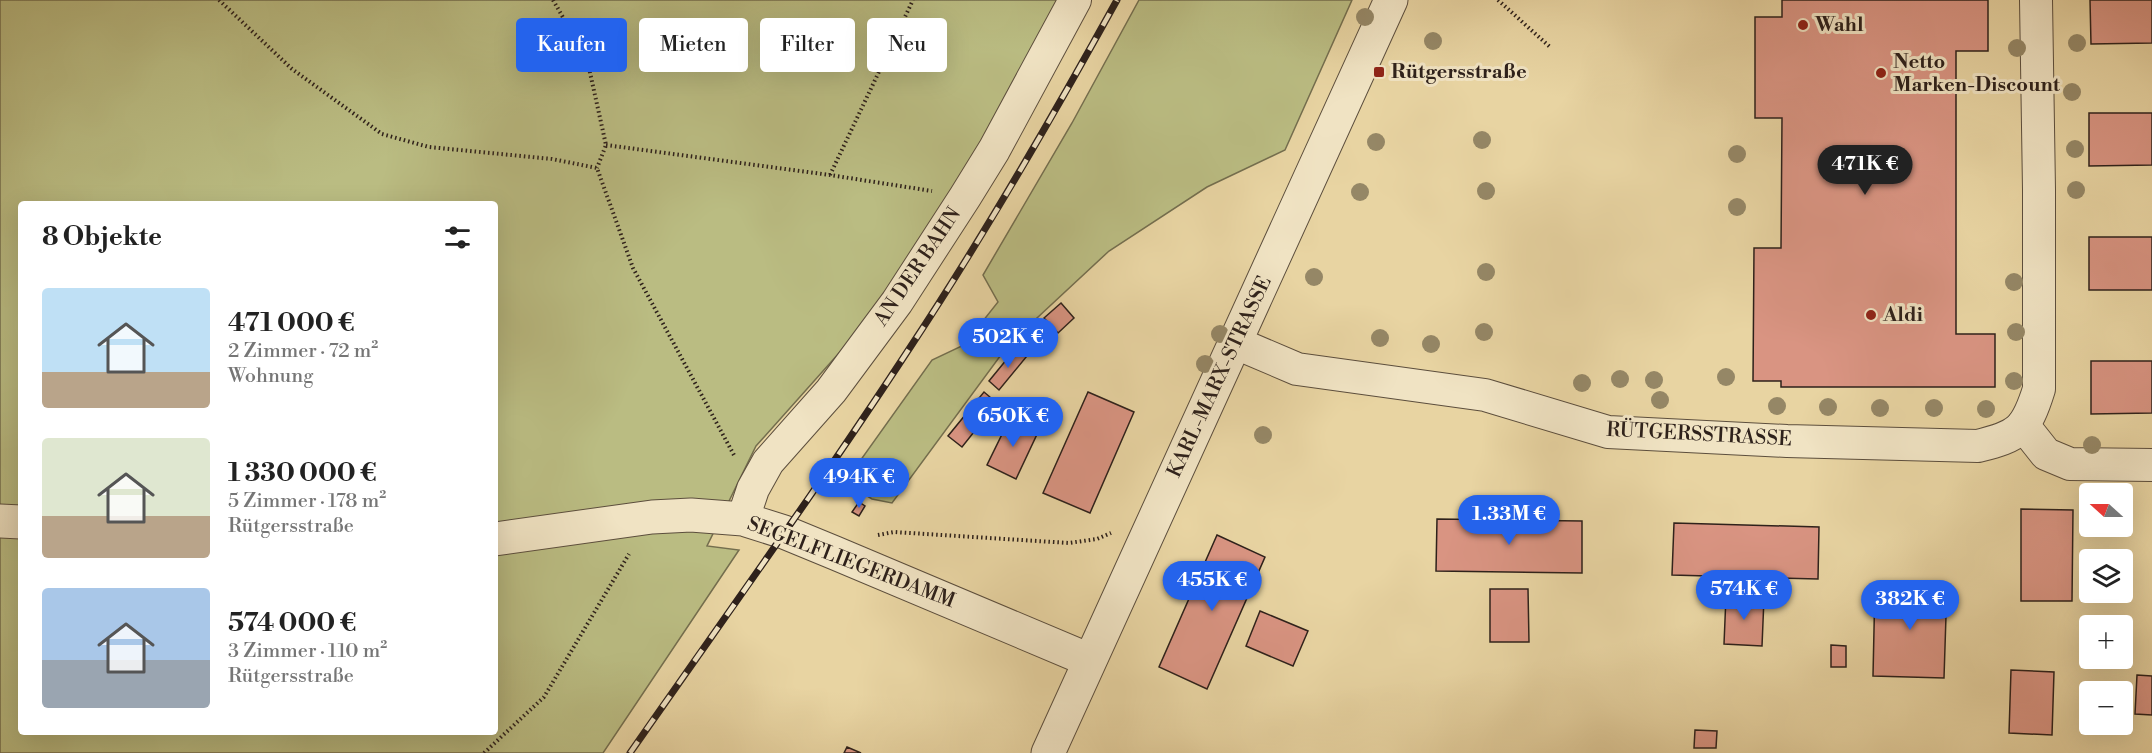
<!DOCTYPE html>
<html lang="de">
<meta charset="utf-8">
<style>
:root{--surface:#fff;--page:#f2f2f2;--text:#222;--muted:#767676;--accent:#2563eb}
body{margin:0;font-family:"Libre Bodoni",serif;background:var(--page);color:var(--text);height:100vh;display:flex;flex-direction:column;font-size:22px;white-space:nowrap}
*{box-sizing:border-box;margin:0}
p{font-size:20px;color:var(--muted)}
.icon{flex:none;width:33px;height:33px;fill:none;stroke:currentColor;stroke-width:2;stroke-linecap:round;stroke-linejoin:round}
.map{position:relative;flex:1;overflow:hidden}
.details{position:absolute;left:18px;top:201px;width:480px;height:534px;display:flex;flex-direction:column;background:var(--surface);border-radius:6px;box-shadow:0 6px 24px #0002}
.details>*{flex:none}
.top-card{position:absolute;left:516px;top:18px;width:570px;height:54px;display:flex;gap:12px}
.needle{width:39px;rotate:291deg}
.fabs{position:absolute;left:2079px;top:483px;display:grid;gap:12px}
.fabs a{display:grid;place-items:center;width:54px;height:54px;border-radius:6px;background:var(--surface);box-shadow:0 6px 24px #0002;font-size:30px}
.price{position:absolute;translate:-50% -51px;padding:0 14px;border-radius:21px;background:var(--accent);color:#fff;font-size:20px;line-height:39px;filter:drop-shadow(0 2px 3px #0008)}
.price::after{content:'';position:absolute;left:50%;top:36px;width:18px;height:14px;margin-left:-9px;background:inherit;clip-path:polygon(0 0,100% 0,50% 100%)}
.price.current{background:#222;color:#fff}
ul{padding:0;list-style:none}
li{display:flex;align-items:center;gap:18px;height:150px;padding:0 24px}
li span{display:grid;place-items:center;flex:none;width:168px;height:120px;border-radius:6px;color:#555}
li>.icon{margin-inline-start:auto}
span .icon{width:72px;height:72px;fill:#fffc;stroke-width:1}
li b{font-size:26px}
h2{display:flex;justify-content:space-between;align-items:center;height:72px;padding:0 24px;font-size:26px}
.chip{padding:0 21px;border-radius:6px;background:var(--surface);box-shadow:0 6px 24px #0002;font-size:21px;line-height:54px}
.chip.current{background:var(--accent);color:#fff}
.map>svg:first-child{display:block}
.green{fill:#babc82;stroke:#746e4e;stroke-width:1.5;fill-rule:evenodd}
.building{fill:#d99482;stroke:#2e211b;stroke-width:1.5}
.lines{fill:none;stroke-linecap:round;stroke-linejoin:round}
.minor-casing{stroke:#5c4e3d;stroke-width:34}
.tertiary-casing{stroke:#5c4e3d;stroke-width:35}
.path{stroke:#2e211b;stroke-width:4;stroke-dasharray:1.5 3;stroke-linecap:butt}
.minor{stroke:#f0e3c3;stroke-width:32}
.tertiary{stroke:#f0e3c3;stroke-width:33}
.rail-casing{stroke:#2e211b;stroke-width:7}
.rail{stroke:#f0e3c3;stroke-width:4.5;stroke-dasharray:14;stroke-linecap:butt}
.tree{fill:#958766}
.poi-dot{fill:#8f2418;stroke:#f0e3c3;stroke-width:2}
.labels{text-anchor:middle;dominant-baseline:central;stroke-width:6;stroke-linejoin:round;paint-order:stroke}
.poi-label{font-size:20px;font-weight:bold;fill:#2e211b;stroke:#f0e3c3;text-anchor:start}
.street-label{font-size:20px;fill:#2e211b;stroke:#f0e3c3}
</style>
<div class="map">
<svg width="2152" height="753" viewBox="0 0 2152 753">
<rect width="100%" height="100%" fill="#e8d4a2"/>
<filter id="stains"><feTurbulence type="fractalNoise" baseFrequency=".00333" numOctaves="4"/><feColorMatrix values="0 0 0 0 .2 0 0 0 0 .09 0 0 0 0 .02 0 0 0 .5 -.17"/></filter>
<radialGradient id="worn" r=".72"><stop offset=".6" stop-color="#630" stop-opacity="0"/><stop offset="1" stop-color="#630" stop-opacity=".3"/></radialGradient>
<g class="green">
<path d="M 0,0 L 1061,0 L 981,145 L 889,297 L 756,446 L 707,546 L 739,550 L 603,753 L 0,753 ZM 21,204 L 495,204 L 495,732 L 21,732 Z"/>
<polygon points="1139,0 1352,0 1285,150 1207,187 1109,251 1009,344 892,503 872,499 845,482 932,360 964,345 998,302 983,275 1072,123"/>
</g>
<g class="building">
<polygon points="1782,0 1988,0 1988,51 1956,51 1956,334 1995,334 1995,387 1781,387 1781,381 1753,381 1754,248 1781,248 1782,118 1755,118 1755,17 1782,17"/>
<polygon points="2090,0 2152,0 2152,43 2091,44"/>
<polygon points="2089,113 2152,113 2152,165 2089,166"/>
<rect x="2089" y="237" width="63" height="53"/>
<polygon points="1061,303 1074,318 1058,333 1044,318"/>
<polygon points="1016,348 1027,356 999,390 989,381"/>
<polygon points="2091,361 2152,361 2152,413 2091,414"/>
<polygon points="984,392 997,403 962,447 948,436"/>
<polygon points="1088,392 1134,412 1090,513 1043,493"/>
<polygon points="1011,416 1039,430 1016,479 987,465"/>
<polygon points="859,502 865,506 859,516 852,512"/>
<polygon points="2021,509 2073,510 2072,601 2021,601"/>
<polygon points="1437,519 1582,521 1582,573 1436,571"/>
<polygon points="1674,523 1819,527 1818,579 1672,575"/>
<polygon points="1217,535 1265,557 1207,689 1159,667"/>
<polygon points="1875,584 1947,585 1944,678 1873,676"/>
<polygon points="1490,589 1528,589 1529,642 1490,642"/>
<polygon points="1726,596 1764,598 1762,646 1724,644"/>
<polygon points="1260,611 1308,631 1293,666 1246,646"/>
<polygon points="1831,645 1846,646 1846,667 1831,667"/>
<polygon points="2011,670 2054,672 2052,735 2009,733"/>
<polygon points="2137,675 2152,676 2152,715 2135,714"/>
<polygon points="1695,730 1717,731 1716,748 1694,748"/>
<polygon points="847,747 861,753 844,753"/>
</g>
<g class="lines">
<g class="minor-casing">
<g id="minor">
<path d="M 1236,343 L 1297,369 L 1485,395 L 1608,432 L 1787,441 L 1978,446 C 2018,436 2026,431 2039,389 L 2039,190 L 2036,0"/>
<polyline points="2023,425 2046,454 2070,464 2152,465"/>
<polyline points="743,519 753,489 768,462 831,391 897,302 965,197 994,150 1075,0"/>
</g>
</g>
<g class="tertiary-casing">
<g id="tertiary">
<polyline points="0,521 21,522"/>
<polyline points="495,539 652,517 691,515 743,519 784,532 835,553 1089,660"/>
<polyline points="1048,753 1391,0"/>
</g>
</g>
<g class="path">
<polyline points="219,0 292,69 382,134 429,147 552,159 597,168 633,268 735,457"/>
<polyline points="553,0 587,59 606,145 597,168"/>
<polyline points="1498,0 1550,47"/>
<polyline points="606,145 830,175 932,191"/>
<polyline points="830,175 913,0"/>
<polyline points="878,535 894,532 1069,543 1097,539 1111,533"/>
<polyline points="484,753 544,697 629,554"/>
</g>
<use href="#minor" class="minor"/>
<use href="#tertiary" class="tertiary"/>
<g class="rail-casing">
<path id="rail" d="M 630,753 C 724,618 821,484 911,346 C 985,234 1052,118 1117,0"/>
</g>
<use href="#rail" class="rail"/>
</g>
<g class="tree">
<circle cx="1365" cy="17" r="9"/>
<circle cx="1433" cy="41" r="9"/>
<circle cx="2077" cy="43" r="9"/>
<circle cx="2017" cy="48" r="9"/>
<circle cx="2072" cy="92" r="9"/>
<circle cx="1482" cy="140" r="9"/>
<circle cx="1376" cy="142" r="9"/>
<circle cx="2075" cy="149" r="9"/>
<circle cx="1737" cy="154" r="9"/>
<circle cx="2076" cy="190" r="9"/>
<circle cx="1486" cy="191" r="9"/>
<circle cx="1360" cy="192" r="9"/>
<circle cx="1737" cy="207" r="9"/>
<circle cx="1486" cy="272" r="9"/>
<circle cx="1314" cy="277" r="9"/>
<circle cx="2014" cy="282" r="9"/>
<circle cx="1484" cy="332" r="9"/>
<circle cx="2016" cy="332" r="9"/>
<circle cx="1220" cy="334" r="9"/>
<circle cx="1380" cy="338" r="9"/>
<circle cx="1431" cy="344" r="9"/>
<circle cx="1205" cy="364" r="9"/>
<circle cx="1726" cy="377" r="9"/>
<circle cx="1620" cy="379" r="9"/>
<circle cx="1654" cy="380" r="9"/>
<circle cx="2014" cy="381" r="9"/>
<circle cx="1582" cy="383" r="9"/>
<circle cx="1660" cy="400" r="9"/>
<circle cx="1777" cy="406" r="9"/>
<circle cx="1828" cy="407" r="9"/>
<circle cx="1880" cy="408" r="9"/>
<circle cx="1934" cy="408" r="9"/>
<circle cx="1986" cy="409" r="9"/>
<circle cx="1263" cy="435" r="9"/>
<circle cx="2092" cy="445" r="9"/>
</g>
<g class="poi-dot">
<circle cx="1803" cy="25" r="6"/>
<rect x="1373" y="66" width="12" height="12" rx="3"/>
<circle cx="1881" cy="73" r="6"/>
<circle cx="1871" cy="315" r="6"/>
</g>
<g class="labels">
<g class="poi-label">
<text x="1815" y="25">Wahl</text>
<text x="1893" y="62">Netto<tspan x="1893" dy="23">Marken-Discount</tspan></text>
<text x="1391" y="72">Rütgersstraße</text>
<text x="1883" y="315">Aldi</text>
</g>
<g class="street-label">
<text transform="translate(918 267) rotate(-56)">AN DER BAHN</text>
<text transform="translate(1220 377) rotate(-65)">KARL-MARX-STRASSE</text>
<text transform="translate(1699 435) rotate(3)">RÜTGERSSTRASSE</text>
<text transform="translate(851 563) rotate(21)">SEGELFLIEGERDAMM</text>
</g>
</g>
<rect width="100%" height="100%" filter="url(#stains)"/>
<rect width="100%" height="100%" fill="url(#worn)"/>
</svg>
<div class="fabs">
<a><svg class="needle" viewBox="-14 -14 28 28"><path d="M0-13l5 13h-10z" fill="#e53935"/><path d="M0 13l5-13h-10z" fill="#767676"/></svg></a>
<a><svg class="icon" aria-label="layers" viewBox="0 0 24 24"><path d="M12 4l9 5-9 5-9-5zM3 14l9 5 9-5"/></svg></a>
<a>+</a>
<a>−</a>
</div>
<b class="price current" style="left:1865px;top:196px">471K €</b>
<b class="price" style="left:1008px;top:369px">502K €</b>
<b class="price" style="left:1013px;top:448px">650K €</b>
<b class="price" style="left:859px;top:509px">494K €</b>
<b class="price" style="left:1509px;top:546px">1.33M €</b>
<b class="price" style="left:1212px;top:612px">455K €</b>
<b class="price" style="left:1744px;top:621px">574K €</b>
<b class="price" style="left:1910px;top:631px">382K €</b>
<div class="top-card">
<a class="chip current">Kaufen</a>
<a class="chip">Mieten</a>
<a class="chip">Filter</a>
<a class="chip">Neu</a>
</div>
<section class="details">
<h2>8 Objekte<svg class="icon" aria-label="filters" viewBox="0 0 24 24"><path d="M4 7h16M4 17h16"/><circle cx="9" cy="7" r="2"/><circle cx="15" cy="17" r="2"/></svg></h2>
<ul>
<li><span style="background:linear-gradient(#bfe0f5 70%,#b9a48a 0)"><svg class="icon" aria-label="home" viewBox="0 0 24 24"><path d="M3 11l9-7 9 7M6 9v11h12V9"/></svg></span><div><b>471 000 €</b><p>2 Zimmer · 72 m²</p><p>Wohnung</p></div></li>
<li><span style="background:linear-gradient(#dfe7d0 65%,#b9a48a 0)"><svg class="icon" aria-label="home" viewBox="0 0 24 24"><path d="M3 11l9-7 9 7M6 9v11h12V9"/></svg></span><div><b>1 330 000 €</b><p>5 Zimmer · 178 m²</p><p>Rütgersstraße</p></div></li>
<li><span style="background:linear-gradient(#a9c7e8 60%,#9aa5b1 0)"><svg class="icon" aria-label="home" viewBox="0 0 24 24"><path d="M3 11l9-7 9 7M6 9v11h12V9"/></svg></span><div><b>574 000 €</b><p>3 Zimmer · 110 m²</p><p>Rütgersstraße</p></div></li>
</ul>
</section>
</div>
